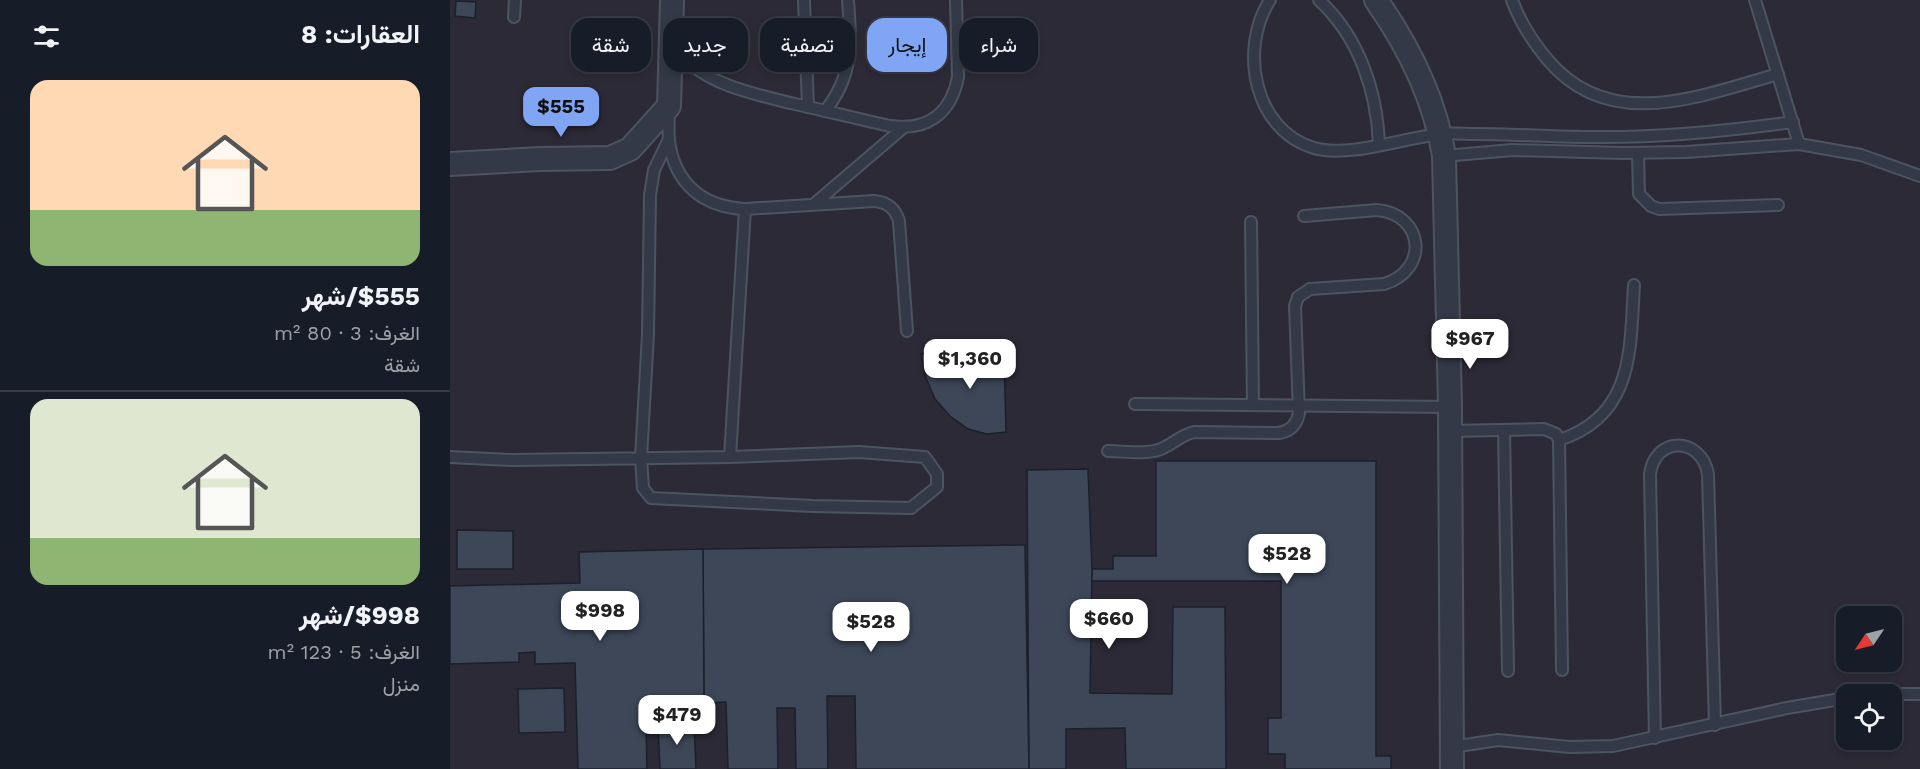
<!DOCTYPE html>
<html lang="ar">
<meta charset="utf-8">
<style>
:root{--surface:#171d28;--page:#202630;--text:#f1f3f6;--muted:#9ea2a8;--line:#363b45;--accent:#80a5f5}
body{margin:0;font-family:"Work Sans",Vazirmatn,sans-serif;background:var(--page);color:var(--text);direction:rtl;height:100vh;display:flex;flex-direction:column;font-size:22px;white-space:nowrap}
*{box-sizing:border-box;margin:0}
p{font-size:20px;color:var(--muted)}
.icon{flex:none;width:33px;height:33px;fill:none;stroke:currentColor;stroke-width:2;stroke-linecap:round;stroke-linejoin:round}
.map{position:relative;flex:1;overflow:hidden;direction:ltr}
.details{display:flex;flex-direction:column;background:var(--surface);width:450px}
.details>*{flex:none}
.guide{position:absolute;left:18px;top:18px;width:570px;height:54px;direction:rtl;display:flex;gap:12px}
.needle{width:39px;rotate:235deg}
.controls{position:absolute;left:1386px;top:606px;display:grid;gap:12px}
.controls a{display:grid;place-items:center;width:66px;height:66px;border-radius:12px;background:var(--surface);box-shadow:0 3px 9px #0003,0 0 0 2px var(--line);font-size:30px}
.price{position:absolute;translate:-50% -51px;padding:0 14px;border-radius:12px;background:#fff;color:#222;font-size:20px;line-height:39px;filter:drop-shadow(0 2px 3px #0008)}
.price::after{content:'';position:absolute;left:50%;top:36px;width:18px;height:14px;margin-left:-9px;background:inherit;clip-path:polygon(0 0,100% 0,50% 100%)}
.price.selected{background:var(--accent);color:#111}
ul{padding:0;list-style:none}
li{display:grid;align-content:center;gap:12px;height:318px;padding:0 30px}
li+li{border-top:2px solid var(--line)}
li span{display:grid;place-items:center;height:186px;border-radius:18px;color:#555}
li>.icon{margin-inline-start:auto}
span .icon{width:108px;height:108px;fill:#fffc;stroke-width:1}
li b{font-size:26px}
h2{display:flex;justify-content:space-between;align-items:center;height:72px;padding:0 30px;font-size:26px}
.chip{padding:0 21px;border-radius:18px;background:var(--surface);box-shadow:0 3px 9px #0003,0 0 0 2px var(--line);font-size:21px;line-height:54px}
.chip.selected{background:var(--accent);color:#111}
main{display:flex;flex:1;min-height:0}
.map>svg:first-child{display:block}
.medical{fill:#2d2a37;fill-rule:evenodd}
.building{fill:#3d4758;stroke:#1a212c;stroke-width:1.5}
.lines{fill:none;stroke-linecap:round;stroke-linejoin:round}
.service-casing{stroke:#4d5461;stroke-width:14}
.minor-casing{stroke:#4d5461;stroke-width:26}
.service{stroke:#333946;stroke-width:10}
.minor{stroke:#333946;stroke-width:22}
</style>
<main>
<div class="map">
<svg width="1470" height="769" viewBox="0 0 1470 769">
<rect width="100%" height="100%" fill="#1f2735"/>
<path class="medical" d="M 0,0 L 1470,0 L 1470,769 L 0,769 ZM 1396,616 L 1442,616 L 1442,662 L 1396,662 ZM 1396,694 L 1442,694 L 1442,740 L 1396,740 Z"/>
<g class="building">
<polygon points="6,1 26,2 25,18 5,16"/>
<polygon points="471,354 554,357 556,432 537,434 518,429 500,416 485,399 476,378"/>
<polygon points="706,461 926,461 926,756 941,756 941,769 835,769 835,754 818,754 818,718 831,718 831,581 641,581 642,569 663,569 663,556 706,556"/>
<polygon points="638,469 642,569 640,693 722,694 723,607 775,607 776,769 676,769 675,728 616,729 616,769 579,769 577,470"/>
<polygon points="7,530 63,531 63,569 7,569"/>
<polygon points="575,545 579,769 406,769 405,696 377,696 378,769 346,769 345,708 327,708 328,769 278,769 276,702 254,703 253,549"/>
<polygon points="253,549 254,703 208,706 208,725 196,725 197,769 128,769 125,663 85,664 85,652 69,653 69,662 0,664 0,586 130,583 129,552"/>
<polygon points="114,688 115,732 69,733 68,689"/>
<polygon points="244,723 246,769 210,769 208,725"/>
</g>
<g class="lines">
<g class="service-casing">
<g id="service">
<polyline points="354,0 358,107"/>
<path d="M 820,0 C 789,48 803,130 864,148 C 898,158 953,138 990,134 C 1001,133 1014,134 1026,134 C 1065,134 1105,137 1144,137 C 1211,138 1277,131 1343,122"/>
<path d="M 869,0 C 909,37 927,91 929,145"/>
<path d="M 1062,0 C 1070,22 1082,41 1097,59 C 1159,134 1250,96 1328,74"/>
<polyline points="1305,0 1349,144"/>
<polyline points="64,17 65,0"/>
<path d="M 223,46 C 253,85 300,93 345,104 C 377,111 408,119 440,126 C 477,131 501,114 508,77 L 506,0"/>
<path d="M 219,109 C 219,119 218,131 219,141 C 225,184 253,207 295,209 L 424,201 C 437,202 445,208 449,221 L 457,331"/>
<path d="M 375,111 C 404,75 401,43 398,0"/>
<polyline points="1188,153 1189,194 1201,206 1209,209 1328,205"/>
<polyline points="994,156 1062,150 1173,153 1236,152 1349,144 1411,155 1470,176"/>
<polyline points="364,204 453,128"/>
<polyline points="801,222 803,405"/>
<polyline points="685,404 1000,407"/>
<polyline points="1054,430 1058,671"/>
<polyline points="1000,431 1094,429 1106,434 1109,440 1112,670"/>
<path d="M 1109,440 C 1184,416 1180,350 1184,285"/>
<path d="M 658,451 C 675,451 695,455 711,449 C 723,444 731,435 744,432 L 829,433 C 841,431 847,424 849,413 L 845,306 L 848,297 L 860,289 L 934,284 C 980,270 974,214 927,210 L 854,216"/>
<polyline points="0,457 62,460 280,457 409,452 475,457 487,474 487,487 461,508 362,506 201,498 193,488 191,458 198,334 200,195 204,170 219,139"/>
<polyline points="280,457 295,209"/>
<polyline points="1441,694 1470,694"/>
<path d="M 1205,738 L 1200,474 C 1205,436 1251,436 1258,474 L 1265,725"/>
<polyline points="1002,747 1048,740 1119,747 1163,746 1337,708 1396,698"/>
</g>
</g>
<g class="minor-casing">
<g id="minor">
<path d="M 926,0 C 959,47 985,99 994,156 L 1000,407 L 1002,769"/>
<polyline points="0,164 90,159 160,158 180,149 219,106 222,0"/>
</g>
</g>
<use href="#service" class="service"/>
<use href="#minor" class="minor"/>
</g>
</svg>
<div class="controls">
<a><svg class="needle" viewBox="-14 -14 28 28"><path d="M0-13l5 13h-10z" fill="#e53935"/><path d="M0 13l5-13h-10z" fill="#9ea2a8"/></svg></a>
<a><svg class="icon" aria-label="locate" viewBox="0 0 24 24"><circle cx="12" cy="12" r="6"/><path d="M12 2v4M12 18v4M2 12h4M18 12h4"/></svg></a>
</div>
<b class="price selected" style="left:111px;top:138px">$555</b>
<b class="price" style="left:1020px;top:370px">$967</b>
<b class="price" style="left:520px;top:390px">$1,360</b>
<b class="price" style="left:837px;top:585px">$528</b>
<b class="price" style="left:150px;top:642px">$998</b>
<b class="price" style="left:659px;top:650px">$660</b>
<b class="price" style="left:421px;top:653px">$528</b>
<b class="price" style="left:227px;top:746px">$479</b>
<div class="guide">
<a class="chip">شراء</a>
<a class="chip selected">إيجار</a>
<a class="chip">تصفية</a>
<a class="chip">جديد</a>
<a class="chip">شقة</a>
</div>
</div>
<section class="details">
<h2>العقارات: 8<svg class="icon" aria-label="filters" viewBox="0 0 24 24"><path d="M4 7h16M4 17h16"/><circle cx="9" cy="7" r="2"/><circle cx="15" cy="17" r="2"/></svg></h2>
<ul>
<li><span style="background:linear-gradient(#ffd9b3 70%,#8fb573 0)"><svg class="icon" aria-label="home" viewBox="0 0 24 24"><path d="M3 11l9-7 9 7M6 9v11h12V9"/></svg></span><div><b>$555/شهر</b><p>الغرف: 3 · 80 m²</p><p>شقة</p></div></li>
<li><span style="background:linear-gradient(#dfe7d0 75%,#8fb573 0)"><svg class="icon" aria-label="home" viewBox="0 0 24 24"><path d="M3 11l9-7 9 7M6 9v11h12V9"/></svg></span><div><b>$998/شهر</b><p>الغرف: 5 · 123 m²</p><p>منزل</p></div></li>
</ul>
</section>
</main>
